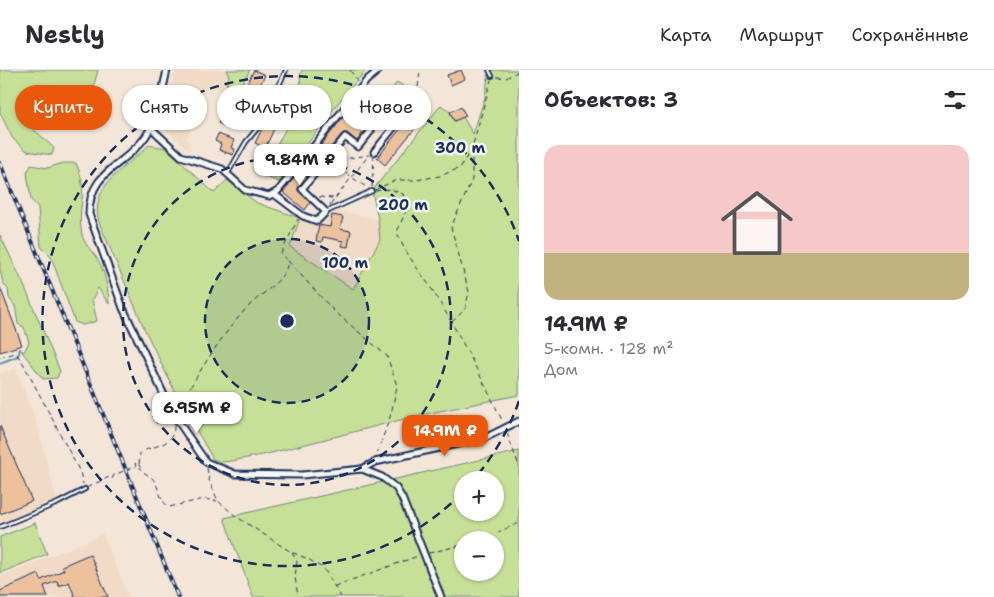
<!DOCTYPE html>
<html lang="ru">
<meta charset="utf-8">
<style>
:root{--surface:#fff;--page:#f2f2f3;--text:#2b2b33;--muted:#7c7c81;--line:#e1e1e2;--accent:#ea580c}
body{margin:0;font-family:"Shantell Sans",sans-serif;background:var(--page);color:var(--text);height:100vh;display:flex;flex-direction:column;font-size:19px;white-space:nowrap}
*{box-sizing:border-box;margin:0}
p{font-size:16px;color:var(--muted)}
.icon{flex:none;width:28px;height:28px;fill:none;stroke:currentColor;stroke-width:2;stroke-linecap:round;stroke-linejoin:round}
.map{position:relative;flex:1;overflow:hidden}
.drawer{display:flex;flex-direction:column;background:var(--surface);width:475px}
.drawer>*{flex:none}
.banner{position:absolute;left:15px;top:15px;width:429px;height:45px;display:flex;gap:10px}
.controls{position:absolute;left:454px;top:401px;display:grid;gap:10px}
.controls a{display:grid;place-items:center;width:50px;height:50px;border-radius:50%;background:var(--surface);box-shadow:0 1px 4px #0004;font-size:25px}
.price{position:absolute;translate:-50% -42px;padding:0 11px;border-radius:10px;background:#fff;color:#222;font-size:16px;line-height:32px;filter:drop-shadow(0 1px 2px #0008)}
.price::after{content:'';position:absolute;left:50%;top:30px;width:15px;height:11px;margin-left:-8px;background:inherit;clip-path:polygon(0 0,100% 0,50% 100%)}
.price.on{background:var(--accent);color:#fff}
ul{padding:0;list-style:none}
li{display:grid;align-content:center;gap:10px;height:265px;padding:0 25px}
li+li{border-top:1px solid var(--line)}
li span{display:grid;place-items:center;height:155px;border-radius:15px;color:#555}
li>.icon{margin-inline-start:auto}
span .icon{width:90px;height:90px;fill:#fffc;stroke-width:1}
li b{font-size:21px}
h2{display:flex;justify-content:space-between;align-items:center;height:60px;padding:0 25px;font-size:21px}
.pill{padding:0 18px;border-radius:22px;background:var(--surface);box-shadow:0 1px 4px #0004;font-size:18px;line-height:45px}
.pill.on{background:var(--accent);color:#fff}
header{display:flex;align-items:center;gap:30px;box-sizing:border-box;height:70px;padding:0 25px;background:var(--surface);border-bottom:1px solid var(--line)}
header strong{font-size:24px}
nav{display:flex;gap:28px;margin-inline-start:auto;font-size:18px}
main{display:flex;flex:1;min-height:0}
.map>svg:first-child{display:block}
.built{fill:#f1dbc6}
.green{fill:#c6e097;stroke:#70887a;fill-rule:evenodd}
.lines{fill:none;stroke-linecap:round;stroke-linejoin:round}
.stream{stroke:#5b91b0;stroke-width:2}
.building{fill:#ecc19c;stroke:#1b2f5e}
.service-casing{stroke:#1b2f5e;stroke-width:6}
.minor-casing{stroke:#1b2f5e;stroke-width:9}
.path{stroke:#1b2f5e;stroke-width:1;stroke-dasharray:5 4;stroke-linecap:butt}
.service{stroke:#f6f6f2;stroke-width:2.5}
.minor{stroke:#f6f6f2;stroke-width:5}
.rail-casing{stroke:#1b2f5e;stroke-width:4}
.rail{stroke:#f6f6f2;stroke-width:2;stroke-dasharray:5.5;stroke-linecap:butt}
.ring{fill:none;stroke:#1b2f5e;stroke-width:2.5;stroke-dasharray:9 6}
.centre{fill:#1b2f5e;stroke:#f6f6f2;stroke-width:2.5}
.ring-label{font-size:15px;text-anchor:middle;font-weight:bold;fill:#1b2f5e;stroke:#f6f6f2;stroke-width:5;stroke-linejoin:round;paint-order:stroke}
</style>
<header>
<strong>Nestly</strong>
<nav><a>Карта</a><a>Маршрут</a><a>Сохранённые</a></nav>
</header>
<main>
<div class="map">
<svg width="519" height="527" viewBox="0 0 519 527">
<rect width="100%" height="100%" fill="#f3e6d8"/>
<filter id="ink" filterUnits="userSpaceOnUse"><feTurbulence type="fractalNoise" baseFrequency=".02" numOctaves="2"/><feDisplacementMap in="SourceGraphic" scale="10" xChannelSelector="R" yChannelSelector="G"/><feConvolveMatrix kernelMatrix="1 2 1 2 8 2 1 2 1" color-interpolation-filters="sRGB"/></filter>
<g filter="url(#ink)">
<g class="built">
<polygon points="176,0 250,0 237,25 209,18 206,20 187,69 191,82 158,53"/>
<polygon points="335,140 378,149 380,170 353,219 290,177 300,148 319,155 321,150"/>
<polygon points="16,298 38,357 57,431 0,455 0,304"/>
<polygon points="103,464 129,527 0,527 0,507"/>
</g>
<g class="green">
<path d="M 0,0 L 98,0 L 91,26 L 70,34 L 50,27 L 45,18 C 26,19 20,26 18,45 L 54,78 L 52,85 L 27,81 L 13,69 L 0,43 Z"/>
<polygon points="227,0 250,0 244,11 234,16 226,14 229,7"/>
<polygon points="302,0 366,0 338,33 279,112 261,105 302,28 300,6"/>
<path d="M 489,0 L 519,0 L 519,325 L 420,345 L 267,384 L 232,391 L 221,392 L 213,389 L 178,328 L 145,260 L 99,152 C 89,115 126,98 149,75 L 166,78 L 214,123 L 227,110 L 257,133 L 300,148 L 290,177 L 353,219 L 380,170 L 378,149 L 372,121 L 441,35 L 450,42 L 454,51 L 463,47 L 473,64 L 485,27 Z"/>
<polygon points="397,12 409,20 392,43 382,34"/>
<path d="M 63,93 L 76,93 C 90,124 76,135 82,164 C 83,173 93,182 98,190 C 106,204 108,219 109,234 L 98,218 L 92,230 L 97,251 L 83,255 L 75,252 L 51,187 L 41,177 L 38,137 L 31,130 L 27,103 L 31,95 L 47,98 Z"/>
<polygon points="0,165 23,213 60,301 57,308 43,309 20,279 24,282 29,272 24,257 18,254 15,236 9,228 8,219 3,213 0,200"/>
<path d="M 519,381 L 519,527 L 253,527 L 224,448 ZM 462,410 L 495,410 L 495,442 L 462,442 ZM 462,470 L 495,470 L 495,502 L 462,502 Z"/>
<polygon points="35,453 47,484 0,503 0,467"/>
</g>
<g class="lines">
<polyline class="stream" points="0,293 18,286 20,279"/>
</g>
<g class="building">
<polygon points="254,0 265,5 246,43 242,40 232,60 218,53 228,34 235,37"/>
<polygon points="461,0 465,9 451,15 447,5"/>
<polygon points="284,15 299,22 283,56 277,53 265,78 255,73"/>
<polygon points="461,37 466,46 454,51 450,42"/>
<polygon points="413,43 422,50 385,95 377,88"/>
<polygon points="343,47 363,63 357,71 347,63 343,63 325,84 318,79"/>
<polygon points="218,64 234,70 231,78 235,79 233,85 219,80 221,74 215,71"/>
<polygon points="308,90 315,96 298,119 310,133 305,140 283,122"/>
<polygon points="332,145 343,147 340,159 351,161 348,177 342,176 343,171 323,167 322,172 316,171 319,155 330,157"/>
<polygon points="0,217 22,275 0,282"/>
<polygon points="0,356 32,431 0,444"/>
<polygon points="90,484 108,527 75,527 69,512 59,516 57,511 44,516 48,527 0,527 0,521 39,504 41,510 64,500 62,496"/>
</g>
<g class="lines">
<g class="service-casing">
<g id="service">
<polyline points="489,0 492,6"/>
<polyline points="228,103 246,72 261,54 286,0"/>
<polyline points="326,142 372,121"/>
<polyline points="0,457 58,433 85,419"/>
</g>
</g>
<g class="minor-casing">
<g id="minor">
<path d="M 167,0 C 162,22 158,47 146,66 C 125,97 89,100 89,144 L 123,238 L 173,344 L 206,392 L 235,404 L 302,405 L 362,399 L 382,407 L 396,418 L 402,428 L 441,527"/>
<polyline points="356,24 396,55"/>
<polyline points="151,58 181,86 222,99 245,120 269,126 278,121 367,10 379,0"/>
<polyline points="310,81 324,93"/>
<polyline points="374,82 415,31"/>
<polyline points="274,124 303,146 317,151 326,142 302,119 345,67 358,77 371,61 345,38"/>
<polyline points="362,399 375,392 485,368 519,351"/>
</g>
</g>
<g class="path">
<polyline points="350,0 358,12"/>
<polyline points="497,7 506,8 519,1"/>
<polyline points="417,26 420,0"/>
<polyline points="331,91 369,85"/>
<polyline points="331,93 369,119"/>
<polyline points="372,117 374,88"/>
<polyline points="375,120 396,110 416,110 440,106 460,98 472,78 491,10"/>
<path d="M 375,121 L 390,119 L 403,124 L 407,138 L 397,162 C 406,187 423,204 436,226 C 461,267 482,309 503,352"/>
<polyline points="319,127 333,128"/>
<polyline points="330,135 369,85"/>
<polyline points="288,191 334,241 387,286 397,316 391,344 376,387"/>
<polyline points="452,252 465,239 469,222 451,157 472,110 472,79"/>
<polyline points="0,287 16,283 23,293 80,402 83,414"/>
<path d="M 176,340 C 199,304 220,265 250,235 C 263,222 285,211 288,192 L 281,183 L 298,149"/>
<polyline points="507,363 519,396"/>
<path d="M 139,395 C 142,405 151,404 155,412 C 160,421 160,431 169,437 L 204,429 L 217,431"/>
<polyline points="207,398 209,410 218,431 237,447 291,482 308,489 324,499 341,527"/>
<path d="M 88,417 L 109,407 L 112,409 L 114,405 L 136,396 L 135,393 L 139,395 L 140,383 C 152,374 175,378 174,355"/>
<polyline points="480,470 519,453"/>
<polyline points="292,483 297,491 295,507 298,527"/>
<polyline points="429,483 462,475"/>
<polyline points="335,516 418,486"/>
</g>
<use href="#service" class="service"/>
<use href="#minor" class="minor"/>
<g class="rail-casing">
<polyline id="rail" points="0,93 178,527"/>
</g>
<use href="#rail" class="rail"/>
</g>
</g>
<circle cx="287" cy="251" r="82" fill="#1b2f5e" fill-opacity=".12"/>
<g class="ring">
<circle cx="287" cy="251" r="82"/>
<circle cx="287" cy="251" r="164"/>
<path d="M519 331A245 245 0 0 1 475 408M462 423A245 245 0 1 1 519 171"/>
</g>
<circle cx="287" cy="251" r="8" class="centre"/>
<g class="ring-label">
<text x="460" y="83">300 m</text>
<text x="403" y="140">200 m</text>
<text x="345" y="198">100 m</text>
</g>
</svg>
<div class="controls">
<a>+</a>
<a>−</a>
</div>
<b class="price" style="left:300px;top:116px">9.84M ₽</b>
<b class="price" style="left:197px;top:364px">6.95M ₽</b>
<b class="price on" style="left:445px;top:387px">14.9M ₽</b>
<div class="banner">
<a class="pill on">Купить</a>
<a class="pill">Снять</a>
<a class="pill">Фильтры</a>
<a class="pill">Новое</a>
</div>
</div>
<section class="drawer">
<h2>Объектов: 3<svg class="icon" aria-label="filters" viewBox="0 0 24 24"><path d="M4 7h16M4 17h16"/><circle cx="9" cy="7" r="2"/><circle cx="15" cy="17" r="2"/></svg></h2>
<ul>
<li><span style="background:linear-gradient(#f6c9c9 70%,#c2b280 0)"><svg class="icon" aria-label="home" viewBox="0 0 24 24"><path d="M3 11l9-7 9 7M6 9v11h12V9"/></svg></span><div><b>14.9M ₽</b><p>5-комн. · 128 m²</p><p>Дом</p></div></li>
</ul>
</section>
</main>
